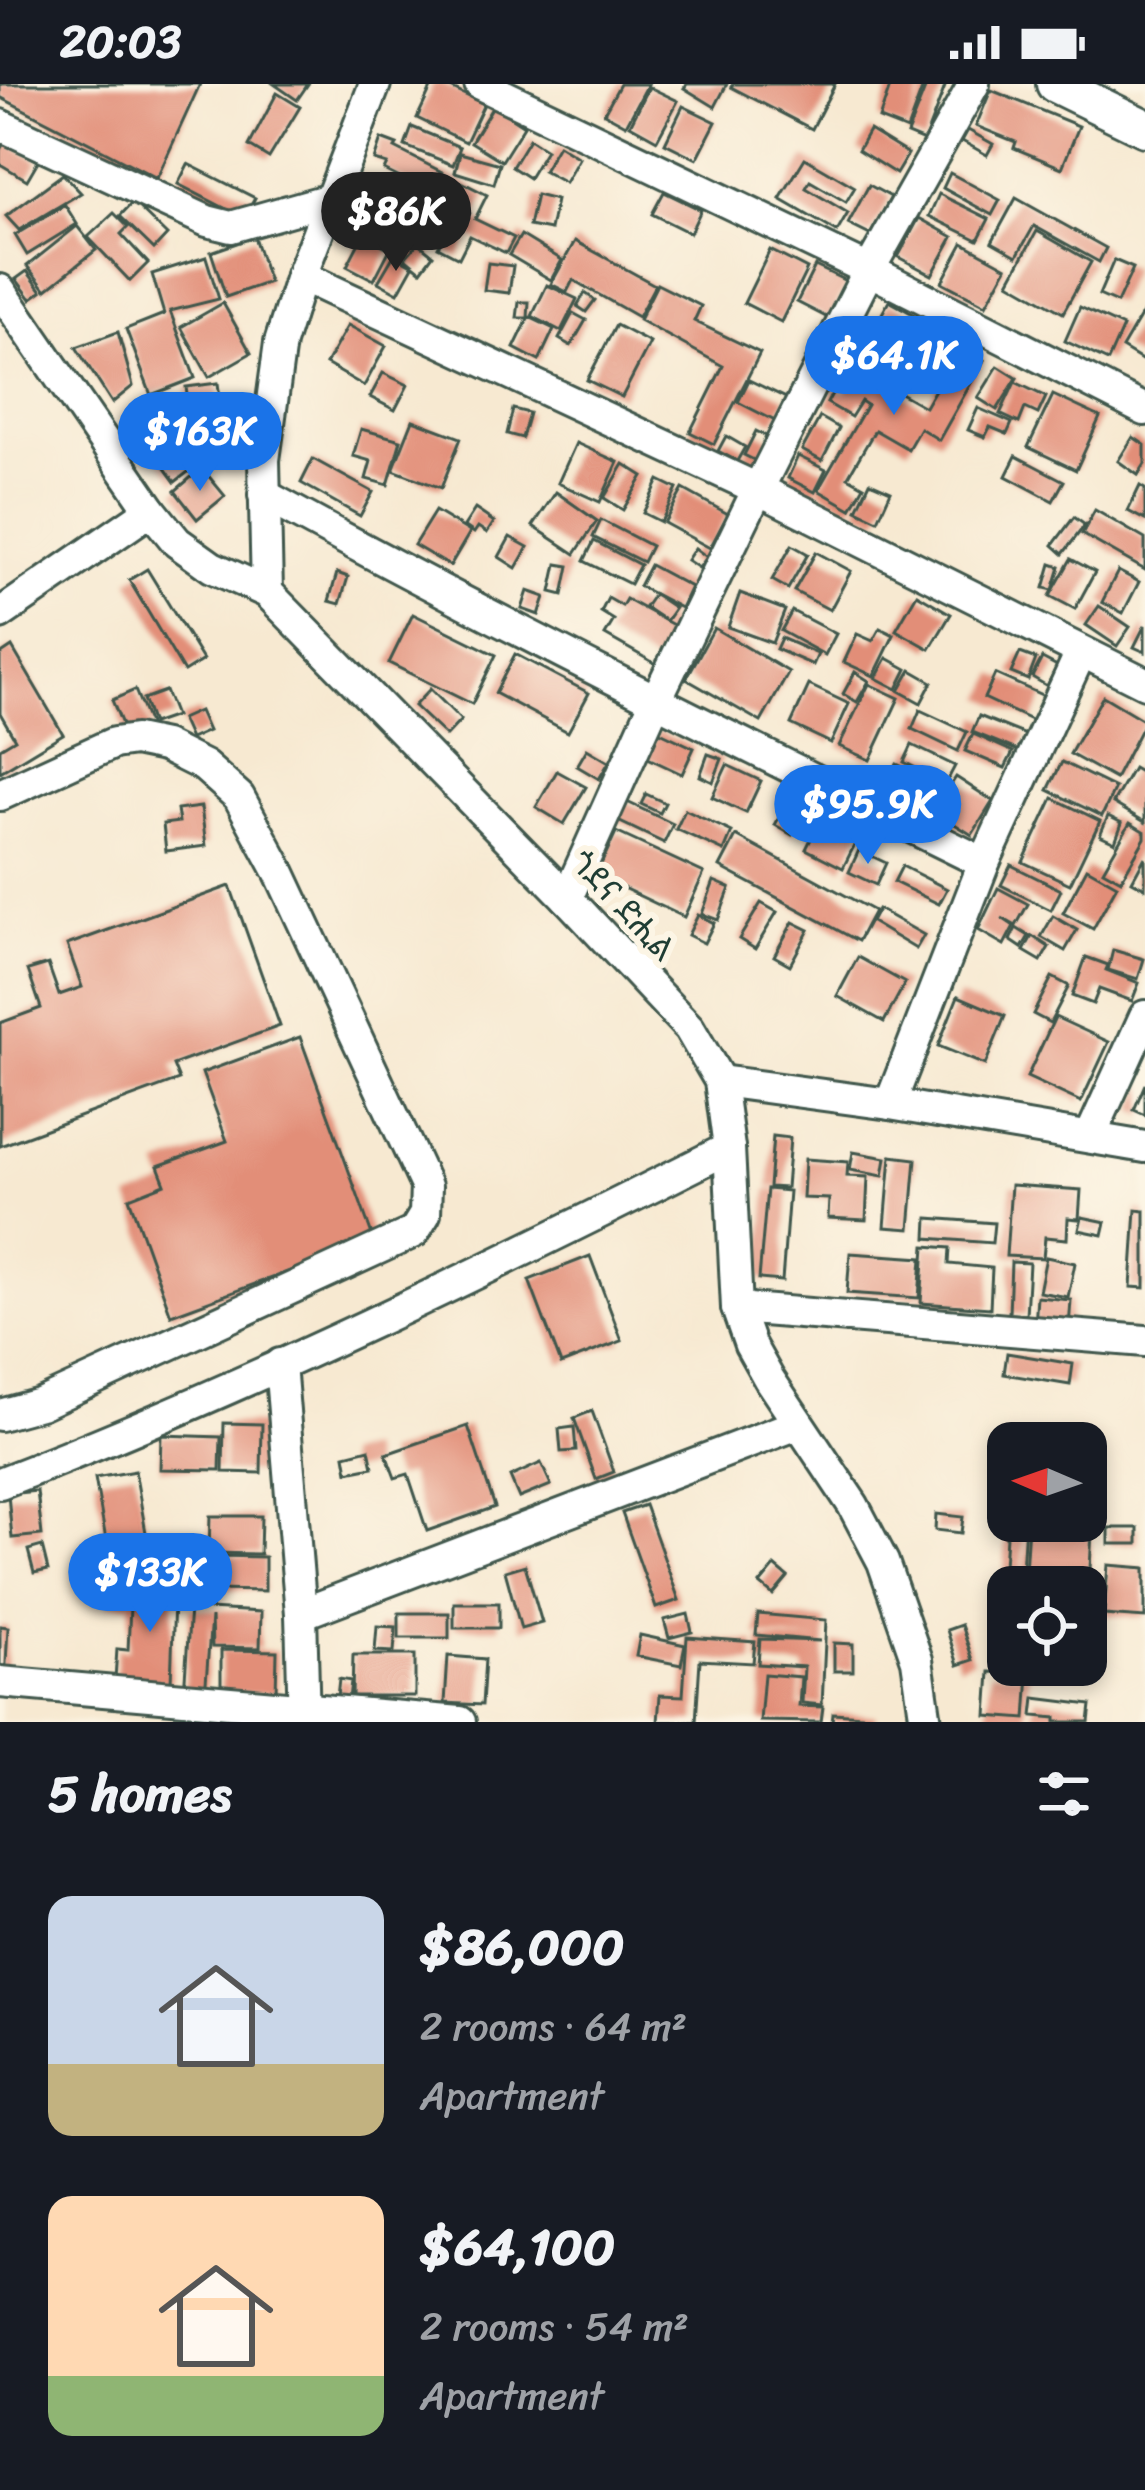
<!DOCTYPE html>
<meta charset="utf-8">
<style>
:root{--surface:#171b24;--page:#242831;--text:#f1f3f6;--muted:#9ea1a6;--accent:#1a73e8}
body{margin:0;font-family:Sriracha,"Noto Sans Ethiopic",sans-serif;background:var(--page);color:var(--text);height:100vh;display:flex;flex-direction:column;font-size:45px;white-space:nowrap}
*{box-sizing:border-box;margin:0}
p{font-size:39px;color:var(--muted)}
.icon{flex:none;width:66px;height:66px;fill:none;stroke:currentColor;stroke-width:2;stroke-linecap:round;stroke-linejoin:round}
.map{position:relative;height:1638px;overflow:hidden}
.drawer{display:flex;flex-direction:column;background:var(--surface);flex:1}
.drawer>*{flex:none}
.needle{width:78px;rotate:272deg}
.buttons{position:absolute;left:987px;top:1338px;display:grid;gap:24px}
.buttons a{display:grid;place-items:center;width:120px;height:120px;border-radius:24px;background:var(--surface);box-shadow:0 6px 18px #0003;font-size:60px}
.price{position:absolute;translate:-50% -102px;padding:0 27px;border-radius:42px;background:var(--accent);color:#fff;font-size:39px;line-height:78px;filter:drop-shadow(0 3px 6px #0008)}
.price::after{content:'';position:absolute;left:50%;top:72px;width:36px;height:27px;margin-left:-18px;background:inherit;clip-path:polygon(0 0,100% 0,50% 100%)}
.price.active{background:#222;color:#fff}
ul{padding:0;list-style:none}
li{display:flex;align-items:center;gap:36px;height:300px;padding:0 48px}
li span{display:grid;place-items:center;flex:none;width:336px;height:240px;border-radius:24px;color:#555}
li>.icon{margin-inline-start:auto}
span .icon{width:144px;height:144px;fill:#fffc;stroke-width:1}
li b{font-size:51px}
h2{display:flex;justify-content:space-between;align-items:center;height:144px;padding:0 48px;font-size:51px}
.status{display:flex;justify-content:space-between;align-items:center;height:84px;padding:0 60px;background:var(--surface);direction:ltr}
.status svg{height:33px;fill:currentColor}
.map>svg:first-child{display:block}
.building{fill:#e28e78}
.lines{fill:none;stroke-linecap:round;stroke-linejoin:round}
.minor-casing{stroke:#3f574c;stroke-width:36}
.major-casing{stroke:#3f574c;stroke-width:42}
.minor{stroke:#fff;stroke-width:30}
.major{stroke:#fff;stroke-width:36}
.labels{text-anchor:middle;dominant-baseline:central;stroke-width:12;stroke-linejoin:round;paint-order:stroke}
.street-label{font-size:33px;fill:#1f3d34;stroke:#fcf5e5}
</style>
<div class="status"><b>20:03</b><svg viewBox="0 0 49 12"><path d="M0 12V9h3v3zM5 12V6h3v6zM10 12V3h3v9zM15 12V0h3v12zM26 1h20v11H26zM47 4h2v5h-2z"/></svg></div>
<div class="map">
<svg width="1145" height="1638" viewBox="0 0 1145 1638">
<rect width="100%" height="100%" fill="#fcf5e5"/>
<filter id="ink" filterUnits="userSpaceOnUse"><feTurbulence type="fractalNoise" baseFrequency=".00833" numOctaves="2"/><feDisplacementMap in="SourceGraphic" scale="24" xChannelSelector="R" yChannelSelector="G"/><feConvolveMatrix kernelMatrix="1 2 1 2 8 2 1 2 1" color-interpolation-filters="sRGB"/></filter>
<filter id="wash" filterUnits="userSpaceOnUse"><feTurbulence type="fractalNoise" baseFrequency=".004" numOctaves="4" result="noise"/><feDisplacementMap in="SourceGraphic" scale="48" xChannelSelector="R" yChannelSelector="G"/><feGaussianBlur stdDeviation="2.7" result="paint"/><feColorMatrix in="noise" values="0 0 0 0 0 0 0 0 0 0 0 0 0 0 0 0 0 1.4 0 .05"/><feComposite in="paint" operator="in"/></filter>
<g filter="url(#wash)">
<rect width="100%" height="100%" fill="#f7e9d1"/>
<g id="blocks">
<g class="building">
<polygon points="0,0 200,0 157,94 0,13"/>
<polygon points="274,0 308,0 297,16"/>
<polygon points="433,0 442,0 484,20 466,58 417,34"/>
<polygon points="620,0 648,0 626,41 604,29"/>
<polygon points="687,0 727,0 715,23 684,4"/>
<polygon points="733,0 835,0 812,45 731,3"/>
<polygon points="891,0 924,0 907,46 879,35"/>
<polygon points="927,0 946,0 924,57 907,50"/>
<polygon points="649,3 678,17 657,56 630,41"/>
<polygon points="991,6 1079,42 1062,84 1014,64 1016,58 976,42"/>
<polygon points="277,9 300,23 269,74 249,62"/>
<polygon points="493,22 524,42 502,77 471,58"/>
<polygon points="683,22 716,38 697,75 665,59"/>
<polygon points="412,43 460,63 453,81 405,62"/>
<polygon points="869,46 908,70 896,90 858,66"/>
<polygon points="968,46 993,60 987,71 962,57"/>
<polygon points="381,55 397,61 395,64 487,111 475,135 514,154 506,169 470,152 459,174 438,163 457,125 471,130 384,86 387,80 374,76"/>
<polygon points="529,55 546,66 529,94 512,83"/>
<polygon points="5,57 38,77 27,96 0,80 0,66"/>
<polygon points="558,61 579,74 565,99 543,87"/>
<polygon points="460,69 500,80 494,100 455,88"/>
<polygon points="805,74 855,103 846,118 810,97 806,104 848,129 837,148 780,115"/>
<polygon points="188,80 255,114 244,134 178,100"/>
<polygon points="950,89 1000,116 992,131 943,104"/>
<polygon points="63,90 81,109 19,146 6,132"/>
<polygon points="869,101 891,113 870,151 848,140"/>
<polygon points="664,108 701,126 690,149 652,130"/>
<polygon points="939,110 989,135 978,156 929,132"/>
<polygon points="536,111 556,116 550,146 529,142"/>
<polygon points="1016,114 1106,164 1099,178 1034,142 1017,172 992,158"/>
<polygon points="133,118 167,151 154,165 120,132"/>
<polygon points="65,121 77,140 27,171 15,151"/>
<polygon points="114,129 128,143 121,150 148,179 130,197 88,153"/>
<polygon points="919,134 953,153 932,191 898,173"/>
<polygon points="411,137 428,145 420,160 404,151"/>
<polygon points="77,142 96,166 46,206 27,182"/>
<polygon points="1037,147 1091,178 1063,229 1009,198"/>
<polygon points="363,151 390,165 374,196 347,182"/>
<polygon points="521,151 562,176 551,196 509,171"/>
<polygon points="254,153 269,198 226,213 211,168"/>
<polygon points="575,157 655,201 638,233 573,196 567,208 551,200"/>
<polygon points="418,159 433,171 421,187 405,174"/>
<polygon points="963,159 1007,183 986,221 942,198"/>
<polygon points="770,166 807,185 781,238 744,219"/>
<polygon points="394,171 413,182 398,209 378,198"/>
<polygon points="206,173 219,215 170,227 195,294 151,311 126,245 164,230 152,190"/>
<polygon points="1114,176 1133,184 1117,219 1099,211"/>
<polygon points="488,179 513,182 509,209 484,206"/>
<polygon points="815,182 848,198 830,235 797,218"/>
<polygon points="27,187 42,207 31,215 16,195"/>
<polygon points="657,200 701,222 694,237 760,269 714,360 690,348 723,282 639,236"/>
<polygon points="547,201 577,215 561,247 532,232"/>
<polygon points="585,209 595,216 586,228 577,222"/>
<polygon points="889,217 922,235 891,291 858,273"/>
<polygon points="519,218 529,218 528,234 517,234"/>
<polygon points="223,219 251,269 209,293 181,243"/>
<polygon points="1080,223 1123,243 1108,277 1065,257"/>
<polygon points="1145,225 1145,278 1122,264"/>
<polygon points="573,229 586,236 571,262 559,255"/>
<polygon points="529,233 554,245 539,277 514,264"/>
<polygon points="348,241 386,262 364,302 326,280"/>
<polygon points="616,241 650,259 622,313 587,296"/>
<polygon points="118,248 133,302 112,319 76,263"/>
<polygon points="910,261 929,271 913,301 894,290"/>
<polygon points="960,262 984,276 939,356 920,344 908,365 875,346 848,393 864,402 851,425 818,406 867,321 861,317 851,333 827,319 835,304 844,309 858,285 925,323"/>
<polygon points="998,282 1017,294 997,326 978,314"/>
<polygon points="383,289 408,301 395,326 370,313"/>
<polygon points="749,296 786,314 775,337 738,318"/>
<polygon points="1015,298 1046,313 1038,330 1025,324 1019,339 1000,330"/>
<polygon points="218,299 224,346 192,350 186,303"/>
<polygon points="1053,311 1100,333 1076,386 1028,363"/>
<polygon points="163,313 191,349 159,375 131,339"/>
<polygon points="978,324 1012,339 1007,350 990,343 985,353 968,346"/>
<polygon points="513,325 529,329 522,354 507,350"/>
<polygon points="820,333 839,344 822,377 802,366"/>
<polygon points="413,336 461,354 441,404 393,386"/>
<polygon points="361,345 401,356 388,401 366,395 371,377 353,372"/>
<polygon points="756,347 770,354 758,378 744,371"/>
<polygon points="726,352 745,363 737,377 718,367"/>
<polygon points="1133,353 1145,361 1145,380 1138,391 1118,377"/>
<polygon points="189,354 205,375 175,398 159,376"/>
<polygon points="576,359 618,378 600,418 558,399"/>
<polygon points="798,372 826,386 815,408 788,394"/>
<polygon points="1016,372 1064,397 1053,417 1006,392"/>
<polygon points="313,375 373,408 360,432 301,399"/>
<polygon points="624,380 643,392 623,426 604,414"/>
<polygon points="202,384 225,412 197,435 175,407"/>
<polygon points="659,396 677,405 661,438 643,429"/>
<polygon points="870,398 891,407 878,436 857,426"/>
<polygon points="1140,402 1145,405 1145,436 1128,427"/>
<polygon points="683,405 728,430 710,464 664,439"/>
<polygon points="556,408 597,437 575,470 533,442"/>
<polygon points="475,425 494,438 487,449 478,443 474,449 464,442"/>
<polygon points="1095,426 1145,455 1145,486 1082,450"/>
<polygon points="435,427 470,448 450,482 414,461"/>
<polygon points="1074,433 1085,441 1063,470 1053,461"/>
<polygon points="601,436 651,462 643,478 593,453"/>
<polygon points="510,453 528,463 516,484 499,473"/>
<polygon points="594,457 640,481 630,500 584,477"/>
<polygon points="792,461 808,470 788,505 772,496"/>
<polygon points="695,464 707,473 699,484 687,476"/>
<polygon points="816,468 851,487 830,526 794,507"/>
<polygon points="1071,475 1095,488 1075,525 1050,512"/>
<polygon points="557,480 569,482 563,511 551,508"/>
<polygon points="1051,480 1060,483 1053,506 1044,504"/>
<polygon points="650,481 691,503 681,524 639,502"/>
<polygon points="147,485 203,576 184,588 129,496"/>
<polygon points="1118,487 1139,498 1123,529 1102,518"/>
<polygon points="337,489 348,493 340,520 329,517"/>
<polygon points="528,507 545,513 539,531 522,525"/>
<polygon points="740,509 785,526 772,559 728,543"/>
<polygon points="654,510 675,524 666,537 645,523"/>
<polygon points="917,510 951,530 930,565 896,546"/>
<polygon points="608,514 622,522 626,515 677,543 656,580 605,551 614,536 601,528"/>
<polygon points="1099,522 1130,543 1117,562 1086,541"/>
<polygon points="792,527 836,550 825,571 781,547"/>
<polygon points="413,530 496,571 472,620 389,579"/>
<polygon points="1145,541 1145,568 1134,563"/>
<polygon points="714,544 789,588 761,638 686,595"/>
<polygon points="880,544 894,551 874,592 844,578 857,550 873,557"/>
<polygon points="781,554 818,570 813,581 776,565"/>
<polygon points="12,563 63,650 0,688 0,664 15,655 0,629 0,571"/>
<polygon points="1020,569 1036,575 1028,596 1011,589"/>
<polygon points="515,570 589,609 568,648 495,609"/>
<polygon points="887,574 907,585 897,605 876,594"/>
<polygon points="1042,574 1057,582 1047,602 1032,593"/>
<polygon points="911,586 932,598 921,619 899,607"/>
<polygon points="855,588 869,597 857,618 843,610"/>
<polygon points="995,590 1044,612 1033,637 984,614"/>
<polygon points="869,600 899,614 870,676 839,662"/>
<polygon points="809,601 849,620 831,659 791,640"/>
<polygon points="430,605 461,636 446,652 414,622"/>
<polygon points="135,606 151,645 128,655 112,616"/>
<polygon points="165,607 175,632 152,640 143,615"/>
<polygon points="1103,612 1145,637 1115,695 1070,670"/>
<polygon points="920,626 967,648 958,667 912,645"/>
<polygon points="199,627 208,647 190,655 181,635"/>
<polygon points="979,632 1026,651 1019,667 972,648"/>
<polygon points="658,647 694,664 682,690 646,673"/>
<polygon points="973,650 1013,668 1005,684 965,667"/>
<polygon points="912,661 955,682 946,699 904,678"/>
<polygon points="587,665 609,678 599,695 577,682"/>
<polygon points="708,670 722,675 713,698 700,692"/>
<polygon points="1062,678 1115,704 1102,732 1048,706"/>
<polygon points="897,680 942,702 930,727 885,705"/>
<polygon points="727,681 761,697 746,729 712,713"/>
<polygon points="1133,684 1145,691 1145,738 1113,719"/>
<polygon points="557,687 586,703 564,740 536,723"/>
<polygon points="956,693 993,717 972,751 934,727"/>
<polygon points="646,710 665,719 660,729 641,720"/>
<polygon points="1053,714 1100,737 1070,800 1023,778"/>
<polygon points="789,715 807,724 792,751 775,741"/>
<polygon points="625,717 673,740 664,759 616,736"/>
<polygon points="201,723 206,762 166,767 163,740 179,738 177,726"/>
<polygon points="685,726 732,748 724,767 676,745"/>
<polygon points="825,727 862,746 843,784 806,765"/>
<polygon points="1108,732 1122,739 1115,758 1100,751"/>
<polygon points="1130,739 1145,748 1145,754 1121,796 1103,786"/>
<polygon points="616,748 704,789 684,833 596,791"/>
<polygon points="736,752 874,827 858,857 720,783"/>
<polygon points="859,766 886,779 876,801 849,788"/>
<polygon points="1145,773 1145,804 1132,797"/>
<polygon points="1011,781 1061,806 1051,826 1001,801"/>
<polygon points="902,782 947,805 939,820 894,798"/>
<polygon points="1087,784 1117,801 1093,845 1063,829"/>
<polygon points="714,797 730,804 718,836 702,830"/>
<polygon points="230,802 280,942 173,981 179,996 0,1062 0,939 41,924 28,886 48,880 59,911 82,903 67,861"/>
<polygon points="998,804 1028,820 1016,842 1002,834 1014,842 1004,861 978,846"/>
<polygon points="761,819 777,828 755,865 739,855"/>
<polygon points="878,825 924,851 916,865 871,838"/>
<polygon points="698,831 714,839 704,859 688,851"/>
<polygon points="1053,832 1077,846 1065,867 1041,853"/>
<polygon points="793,838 809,846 790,881 774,872"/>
<polygon points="1016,844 1029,852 1022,864 1010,856"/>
<polygon points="1032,852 1049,863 1041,877 1024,867"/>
<polygon points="1113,866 1144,875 1138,895 1108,886"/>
<polygon points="858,873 905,899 884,938 837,912"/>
<polygon points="1086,873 1108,881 1106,886 1139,899 1132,917 1099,905 1093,920 1072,912"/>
<polygon points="1052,893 1069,902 1050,939 1033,930"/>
<polygon points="958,912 1005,932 985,981 938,962"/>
<polygon points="1055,933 1109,958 1081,1018 1027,993"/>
<polygon points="300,953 374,1156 171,1231 129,1114 165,1100 158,1082 227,1057 202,989"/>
<polygon points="1145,1000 1145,1031 1134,1026"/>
<polygon points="773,1052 790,1054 786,1104 769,1103"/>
<polygon points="853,1068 886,1074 883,1092 850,1086"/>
<polygon points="891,1072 916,1075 910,1145 885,1143"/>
<polygon points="805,1075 848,1078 847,1092 868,1093 866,1136 828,1134 829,1115 803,1114"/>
<polygon points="1011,1101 1081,1106 1079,1135 1068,1134 1067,1155 1045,1153 1043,1174 1006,1172"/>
<polygon points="767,1105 789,1107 782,1197 759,1195"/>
<polygon points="1136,1126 1145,1127 1145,1204 1131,1203"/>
<polygon points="1082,1133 1106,1138 1103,1151 1079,1146"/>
<polygon points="928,1134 994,1139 992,1159 927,1154"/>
<polygon points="925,1162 950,1164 949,1180 992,1184 990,1224 921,1219"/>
<polygon points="850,1169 922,1174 919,1214 847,1209"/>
<polygon points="590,1172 622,1257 561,1280 529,1196"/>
<polygon points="1046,1173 1075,1179 1068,1213 1039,1208"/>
<polygon points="1011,1178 1029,1179 1026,1231 1009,1230"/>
<polygon points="1037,1213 1071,1216 1069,1244 1035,1242"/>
<polygon points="1007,1269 1073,1280 1070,1301 1004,1290"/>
<polygon points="592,1327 614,1388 596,1395 574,1334"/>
<polygon points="224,1339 262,1340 261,1389 223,1388"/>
<polygon points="468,1342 495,1423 427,1447 408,1390 395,1394 386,1370"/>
<polygon points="574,1343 576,1367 561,1368 559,1345"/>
<polygon points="161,1351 221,1353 220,1386 160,1385"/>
<polygon points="369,1365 373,1383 348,1388 345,1371"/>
<polygon points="541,1379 551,1401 519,1414 510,1393"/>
<polygon points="135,1387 153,1488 113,1495 95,1394"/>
<polygon points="37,1407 42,1451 12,1454 8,1410"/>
<polygon points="645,1421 679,1516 656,1524 622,1429"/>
<polygon points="936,1430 963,1433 961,1449 935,1446"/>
<polygon points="210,1432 261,1432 260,1470 209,1469"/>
<polygon points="1007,1438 1025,1439 1021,1503 1008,1503 1008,1526 1001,1526"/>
<polygon points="1028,1442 1092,1447 1089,1503 1024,1503"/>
<rect x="1109" y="1444" width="29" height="16"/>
<polygon points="42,1462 48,1486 34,1489 28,1466"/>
<polygon points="214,1472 265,1473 265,1507 214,1506"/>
<polygon points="525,1481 542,1539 521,1545 505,1487"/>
<polygon points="1108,1481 1145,1484 1145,1534 1104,1531"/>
<polygon points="775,1482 788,1493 773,1511 760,1500"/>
<polygon points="131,1501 188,1504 188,1517 174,1516 171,1599 115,1596 117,1565 128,1566"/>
<polygon points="129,1507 130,1520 108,1521 107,1508"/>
<rect x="454" y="1519" width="45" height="25"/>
<polygon points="190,1524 261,1528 260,1564 212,1563 211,1533 205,1611 184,1609"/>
<rect x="399" y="1529" width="50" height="25"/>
<polygon points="688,1530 692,1548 669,1554 664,1536"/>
<polygon points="758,1530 826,1536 822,1621 802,1619 804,1583 758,1580 760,1555 820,1557 756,1551"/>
<polygon points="961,1541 973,1576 958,1581 947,1546"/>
<polygon points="0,1542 8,1543 5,1597 0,1596"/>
<polygon points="377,1542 396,1543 394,1568 375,1567"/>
<polygon points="640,1551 685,1561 681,1581 636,1572"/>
<polygon points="687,1553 755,1558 753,1579 700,1576 696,1638 658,1638 660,1611 683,1612"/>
<polygon points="834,1559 853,1560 853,1587 834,1587"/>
<polygon points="221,1566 277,1567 276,1609 221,1609"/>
<polygon points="353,1571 415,1571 415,1612 352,1612"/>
<polygon points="448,1572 485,1575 482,1621 445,1619"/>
<polygon points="1029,1581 1054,1581 1054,1590 1029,1589"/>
<polygon points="990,1588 1029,1590 1026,1635 987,1632"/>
<polygon points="764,1590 801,1593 799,1622 823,1623 821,1638 760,1637"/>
<polygon points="339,1595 351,1597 349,1615 337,1613"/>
<polygon points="1035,1614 1091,1621 1089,1638 1056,1638 1056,1634 1033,1632"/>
<polygon points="833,1629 876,1632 875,1638 832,1638"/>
</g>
</g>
</g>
<g filter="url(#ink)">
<use href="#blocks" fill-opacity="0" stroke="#3f574c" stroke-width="3"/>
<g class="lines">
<g class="minor-casing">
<g id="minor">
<polyline points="480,0 869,186 1145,326"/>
<polyline points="0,41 207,137 231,143 330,115"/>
<polyline points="301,192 758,405 1145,599"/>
<polyline points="0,206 151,426 177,458 212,483 267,508 567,814 689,944 720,997 729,1064 737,1224 750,1261 769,1295 853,1421 883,1478 917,1576 926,1638"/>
<path d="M 264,411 C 501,541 742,660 984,779"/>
<polyline points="267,508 264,376 280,259 301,192 375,0"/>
<polyline points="0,530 151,426"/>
<polyline points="0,711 114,659 135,656 164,662 204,682 239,713 279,787 426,1102 425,1130 414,1148 40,1320 0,1331"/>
<polyline points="567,814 655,618 758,405 869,186 974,0"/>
<polyline points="720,997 890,1020 1145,1063"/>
<polyline points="890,1020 984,779 1081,568"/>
<polyline points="1090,1053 1145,932"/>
<polyline points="737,1224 1145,1257"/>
<polyline points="280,1280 301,1530 304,1638"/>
<path d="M 0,1399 C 249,1303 491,1184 729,1064"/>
<polyline points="301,1530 798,1340"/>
<polyline points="0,1598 460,1638"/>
</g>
</g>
<g class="major-casing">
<polyline id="major" points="1055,0 1145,44"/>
</g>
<use href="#minor" class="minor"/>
<use href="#major" class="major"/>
</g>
</g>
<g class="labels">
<g class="street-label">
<text transform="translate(623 822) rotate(47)">ጎደና ድሒል</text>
</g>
</g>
</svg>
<div class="buttons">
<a><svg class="needle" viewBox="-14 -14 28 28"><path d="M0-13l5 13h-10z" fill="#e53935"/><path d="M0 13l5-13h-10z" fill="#9ea1a6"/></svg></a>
<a><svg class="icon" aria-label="locate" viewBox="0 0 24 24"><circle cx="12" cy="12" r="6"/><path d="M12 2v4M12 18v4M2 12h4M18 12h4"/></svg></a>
</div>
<b class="price active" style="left:396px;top:190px">$86K</b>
<b class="price" style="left:894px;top:334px">$64.1K</b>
<b class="price" style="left:200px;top:410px">$163K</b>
<b class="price" style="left:868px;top:783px">$95.9K</b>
<b class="price" style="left:150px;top:1551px">$133K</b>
</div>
<section class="drawer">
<h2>5 homes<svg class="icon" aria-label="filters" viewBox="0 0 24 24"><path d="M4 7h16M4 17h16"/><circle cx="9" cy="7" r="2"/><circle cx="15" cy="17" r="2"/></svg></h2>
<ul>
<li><span style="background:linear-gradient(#c9d6e8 70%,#c2b280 0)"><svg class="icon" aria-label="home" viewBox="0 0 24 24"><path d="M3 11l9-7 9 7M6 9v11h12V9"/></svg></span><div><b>$86,000</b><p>2 rooms · 64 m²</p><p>Apartment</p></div></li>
<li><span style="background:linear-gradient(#ffd9b3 75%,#8fb573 0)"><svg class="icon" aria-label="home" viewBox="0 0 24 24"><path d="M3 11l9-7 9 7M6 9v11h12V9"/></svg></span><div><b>$64,100</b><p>2 rooms · 54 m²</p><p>Apartment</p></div></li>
</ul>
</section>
